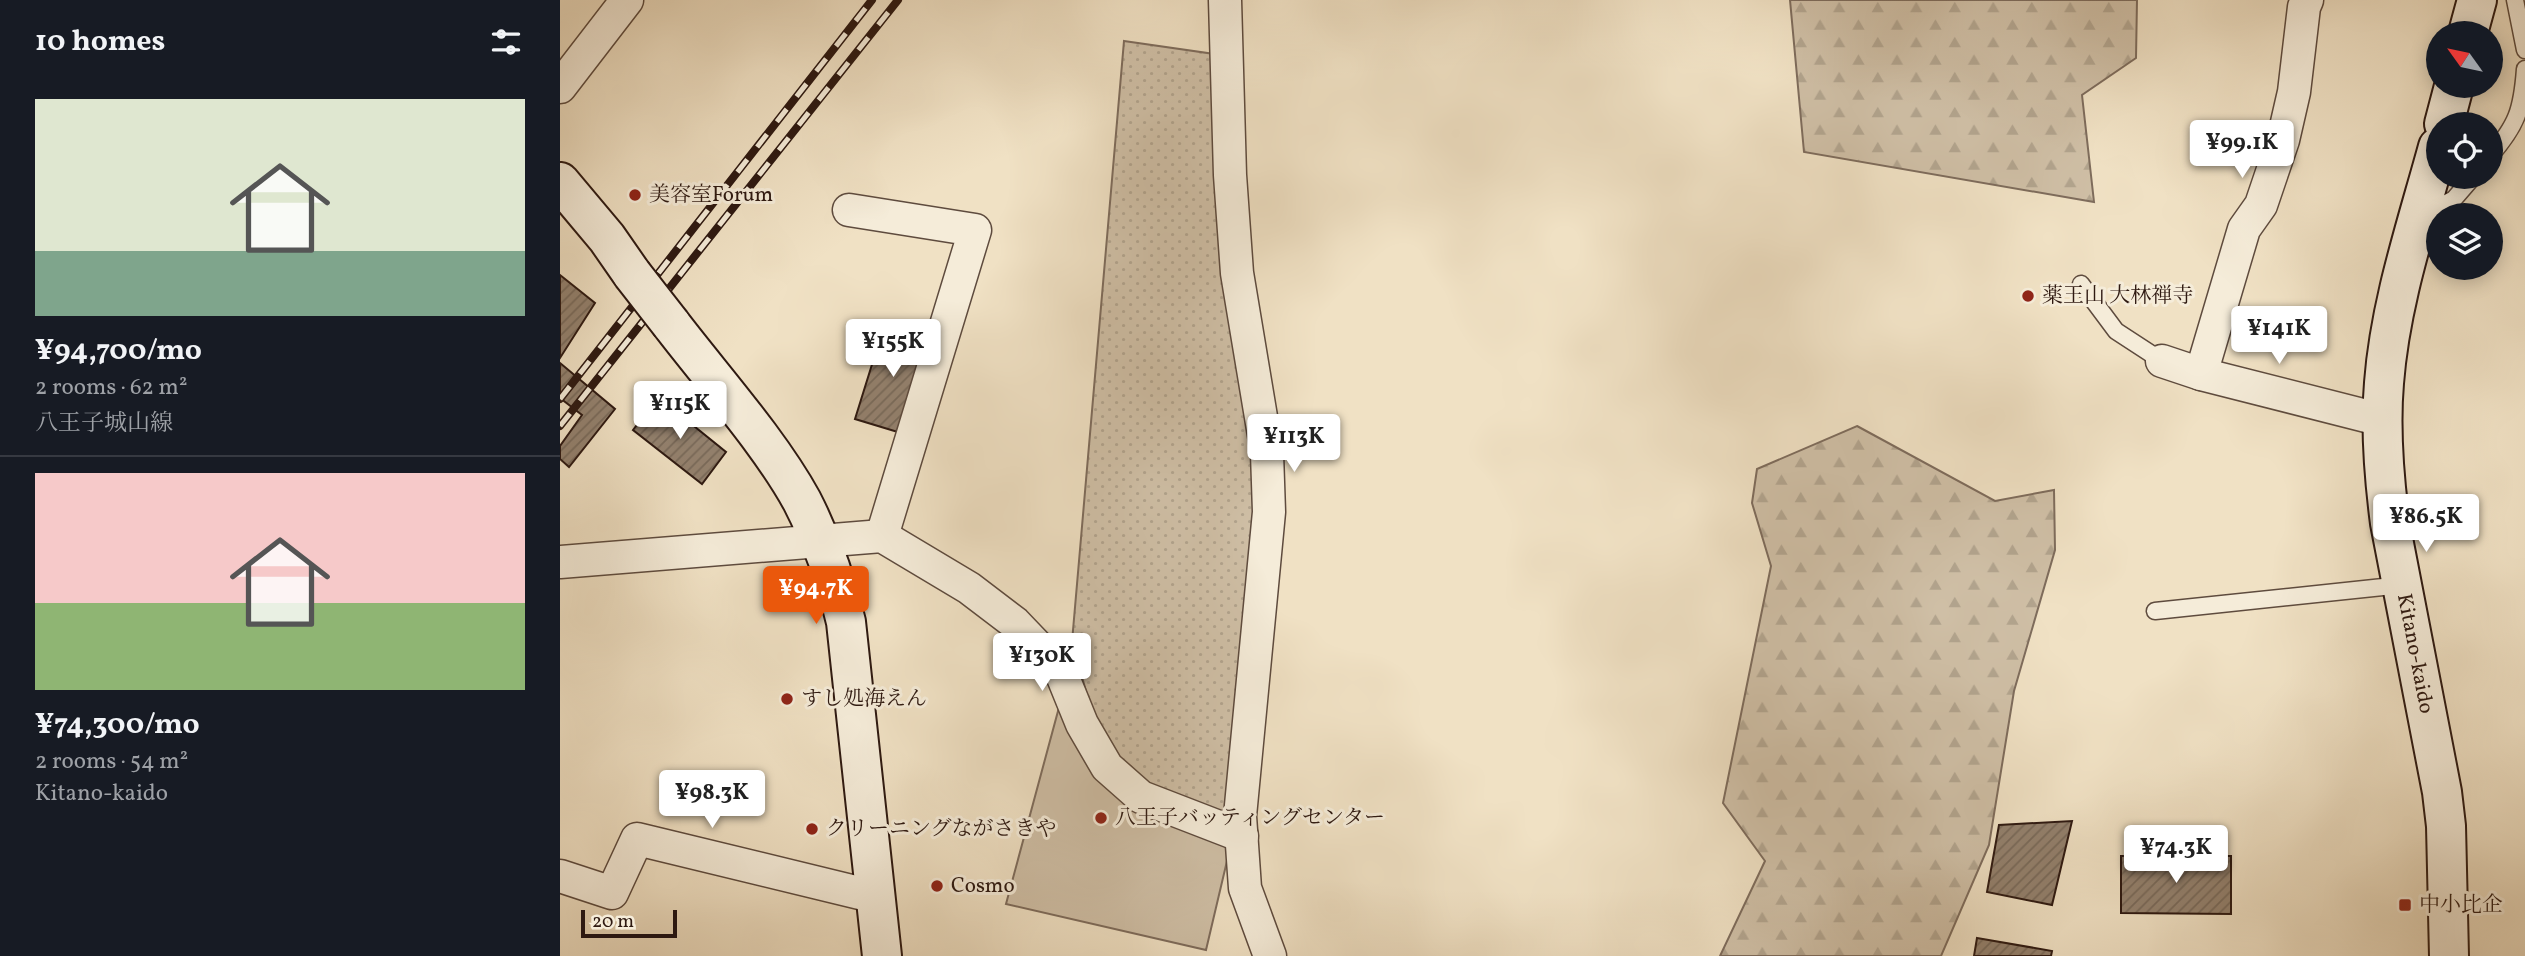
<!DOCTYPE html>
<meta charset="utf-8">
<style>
:root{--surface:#171b24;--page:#242831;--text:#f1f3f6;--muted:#9ea1a6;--line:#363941;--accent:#ea580c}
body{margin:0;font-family:Vollkorn,"Noto Serif JP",serif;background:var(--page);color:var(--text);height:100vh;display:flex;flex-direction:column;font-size:26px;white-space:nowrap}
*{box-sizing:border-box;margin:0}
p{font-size:23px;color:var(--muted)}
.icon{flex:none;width:38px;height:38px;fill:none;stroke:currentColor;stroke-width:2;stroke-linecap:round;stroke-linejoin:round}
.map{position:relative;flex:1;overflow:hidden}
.side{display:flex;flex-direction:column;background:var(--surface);width:560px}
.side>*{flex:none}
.needle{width:46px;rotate:303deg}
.buttons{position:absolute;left:1866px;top:21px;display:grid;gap:14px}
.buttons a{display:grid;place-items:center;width:77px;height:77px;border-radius:50%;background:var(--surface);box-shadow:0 4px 18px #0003;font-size:35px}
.scale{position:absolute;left:21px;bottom:18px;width:96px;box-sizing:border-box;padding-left:7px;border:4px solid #2e1911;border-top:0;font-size:19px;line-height:24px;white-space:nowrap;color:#2e1911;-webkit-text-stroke:5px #f5ecd9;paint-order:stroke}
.price{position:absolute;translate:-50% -60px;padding:0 16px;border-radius:7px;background:#fff;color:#222;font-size:23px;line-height:46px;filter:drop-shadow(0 2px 4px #0008)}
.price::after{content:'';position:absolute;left:50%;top:42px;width:21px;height:16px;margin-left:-10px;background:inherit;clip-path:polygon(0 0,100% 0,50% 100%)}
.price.active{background:var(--accent);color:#fff}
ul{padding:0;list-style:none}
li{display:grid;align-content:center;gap:14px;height:371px;padding:0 35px}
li+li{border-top:2px solid var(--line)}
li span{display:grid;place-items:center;height:217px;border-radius:0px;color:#555}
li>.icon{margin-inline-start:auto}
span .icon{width:126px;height:126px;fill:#fffc;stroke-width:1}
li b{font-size:30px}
h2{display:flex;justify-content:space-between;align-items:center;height:84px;padding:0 35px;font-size:30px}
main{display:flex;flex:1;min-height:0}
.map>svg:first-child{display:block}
.grass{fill:url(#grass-dots);stroke:#7e6c5c;stroke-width:2}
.forest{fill:url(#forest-firs);stroke:#7e6c5c;stroke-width:2}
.pitch{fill:#cfbfa6;stroke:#7e6c5c;stroke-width:2}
.building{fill:url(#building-hatch);stroke:#2e1911;stroke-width:2}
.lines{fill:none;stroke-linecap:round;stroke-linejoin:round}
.service-casing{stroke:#5e4b3e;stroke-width:19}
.minor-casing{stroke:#5e4b3e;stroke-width:35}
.secondary-casing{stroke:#2e1911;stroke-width:42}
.service{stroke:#f5ecd9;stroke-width:16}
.minor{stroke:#f5ecd9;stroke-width:32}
.secondary{stroke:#f5ecd9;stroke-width:38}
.rail-casing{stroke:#2e1911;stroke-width:8}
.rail{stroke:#f5ecd9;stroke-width:5;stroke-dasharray:16;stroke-linecap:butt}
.secondary-bridge-casing{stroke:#2e1911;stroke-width:42;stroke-linecap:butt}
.secondary-bridge{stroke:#f5ecd9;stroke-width:38}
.poi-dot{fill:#8f2418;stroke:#f5ecd9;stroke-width:2.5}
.labels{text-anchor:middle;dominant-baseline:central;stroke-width:6;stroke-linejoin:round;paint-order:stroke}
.poi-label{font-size:21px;fill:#2e1911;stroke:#f5ecd9;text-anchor:start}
.street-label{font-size:21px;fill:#2e1911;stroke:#f5ecd9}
</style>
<main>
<section class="side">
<h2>10 homes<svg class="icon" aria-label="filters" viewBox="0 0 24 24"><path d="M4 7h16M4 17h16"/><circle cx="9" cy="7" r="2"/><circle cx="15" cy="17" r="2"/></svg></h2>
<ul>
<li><span style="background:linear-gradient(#dfe7d0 70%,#7fa58c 0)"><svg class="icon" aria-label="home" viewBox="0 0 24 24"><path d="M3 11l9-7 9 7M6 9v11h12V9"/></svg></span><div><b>¥94,700/mo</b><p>2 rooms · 62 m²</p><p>八王子城山線</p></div></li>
<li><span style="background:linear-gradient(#f6c9c9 60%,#8fb573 0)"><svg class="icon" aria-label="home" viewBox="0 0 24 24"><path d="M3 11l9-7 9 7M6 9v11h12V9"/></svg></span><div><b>¥74,300/mo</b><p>2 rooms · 54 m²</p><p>Kitano-kaido</p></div></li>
</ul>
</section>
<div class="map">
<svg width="1965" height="956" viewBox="0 0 1965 956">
<defs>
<pattern id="grass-dots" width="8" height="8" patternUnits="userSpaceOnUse" patternTransform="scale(1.75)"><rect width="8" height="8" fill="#cfbfa6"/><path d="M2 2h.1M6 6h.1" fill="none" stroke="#b2a48e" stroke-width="1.8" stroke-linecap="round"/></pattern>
<pattern id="forest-firs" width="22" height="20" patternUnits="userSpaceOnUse" patternTransform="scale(1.75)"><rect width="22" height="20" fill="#cfbfa6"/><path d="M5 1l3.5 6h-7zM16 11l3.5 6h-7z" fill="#b2a48e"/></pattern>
<pattern id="building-hatch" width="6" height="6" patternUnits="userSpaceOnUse" patternTransform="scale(1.75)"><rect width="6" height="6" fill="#93816e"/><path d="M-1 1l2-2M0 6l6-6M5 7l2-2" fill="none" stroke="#786959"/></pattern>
</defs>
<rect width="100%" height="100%" fill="#f0e1c4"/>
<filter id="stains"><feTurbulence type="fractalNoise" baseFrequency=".00286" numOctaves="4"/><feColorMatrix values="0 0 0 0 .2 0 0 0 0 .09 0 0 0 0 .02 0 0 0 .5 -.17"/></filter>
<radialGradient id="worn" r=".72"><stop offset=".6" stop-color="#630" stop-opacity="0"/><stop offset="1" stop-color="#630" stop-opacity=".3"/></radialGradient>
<polygon class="grass" points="564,41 654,54 698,451 677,827 565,771 530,705 512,642"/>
<g class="forest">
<polygon points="1230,0 1577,0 1576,58 1522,95 1534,202 1244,152"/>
<polygon points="1297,426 1435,501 1494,490 1495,550 1454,691 1429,845 1381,956 1160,956 1205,861 1163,803 1211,566 1192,503 1197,469"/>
</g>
<polygon class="pitch" points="501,700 522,753 671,844 646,950 446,904"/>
<g class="building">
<polygon points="0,275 35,303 0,358"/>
<polygon points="324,326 371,338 341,433 295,419"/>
<polygon points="0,363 55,409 9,467 0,459 0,446 22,415 0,398"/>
<polygon points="98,397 166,452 142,484 73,430"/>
<polygon points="1512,821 1492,905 1427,892 1439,825"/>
<polygon points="1561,856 1671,856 1671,914 1561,913"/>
<polygon points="1417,938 1492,951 1491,956 1414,956"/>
</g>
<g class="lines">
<g class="service-casing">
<g id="service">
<polyline points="1955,0 1965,50"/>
<path d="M 1930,156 C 1957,125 1962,110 1965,69"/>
<polyline points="1863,215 1894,199 1913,177"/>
<polyline points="1521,284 1556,331 1602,361"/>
<polyline points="1595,611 1842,585"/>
</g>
</g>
<g class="minor-casing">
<g id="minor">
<polyline points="665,0 670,175 677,273 707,453 709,512 680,816 685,888 710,956"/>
<polyline points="0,87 67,0"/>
<polyline points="289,210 415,230 322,536"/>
<polyline points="1602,361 1641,374 1822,420"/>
<polyline points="1641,374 1684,229 1701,205 1723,140 1734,92 1744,7 1747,0"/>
<polyline points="0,562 322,536 409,588 455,623 500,670 522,724 547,767 581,797 682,836"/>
<polyline points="0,876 52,893 77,839 316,897"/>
</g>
</g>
<g class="secondary-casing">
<g id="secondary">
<polyline points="1908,33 1917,0"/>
<polyline points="1884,124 1894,86"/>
<path id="s1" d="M 1878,147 C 1857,224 1830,303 1824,383 C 1820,429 1824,477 1830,523 L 1882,792 L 1886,826 L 1889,956"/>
<polyline points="0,182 47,238 72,274"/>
<path d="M 111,324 C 153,379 209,441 242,501 C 262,540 276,580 286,622 L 322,956"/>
</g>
</g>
<use href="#service" class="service"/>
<use href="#minor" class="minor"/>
<use href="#secondary" class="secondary"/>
<g class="rail-casing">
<g id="rail">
<polyline points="0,399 312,0"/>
<polyline points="0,426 338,0"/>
</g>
</g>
<use href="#rail" class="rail"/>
<g class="secondary-bridge-casing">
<polyline id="secondary-bridge" points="72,274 111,324"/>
</g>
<use href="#secondary-bridge" class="secondary-bridge"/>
</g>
<g class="poi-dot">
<circle cx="75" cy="195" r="7"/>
<circle cx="1468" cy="296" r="7"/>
<circle cx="227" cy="699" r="7"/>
<circle cx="541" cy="818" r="7"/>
<circle cx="252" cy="829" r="7"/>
<circle cx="377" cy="886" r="7"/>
<rect x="1838" y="898" width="14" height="14" rx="3.5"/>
</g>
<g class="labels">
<g class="poi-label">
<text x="89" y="195">美容室Forum</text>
<text x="1482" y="296">薬王山 大林禅寺</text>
<text x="241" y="699">すし処海えん</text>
<text x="555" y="818">八王子バッティングセンター</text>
<text x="266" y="829">クリーニングながさきや</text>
<text x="391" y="886">Cosmo</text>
<text x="1859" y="905">中小比企</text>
</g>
<g class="street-label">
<text stroke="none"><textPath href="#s1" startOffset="516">Kitano-kaido</textPath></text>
</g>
</g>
<rect width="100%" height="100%" filter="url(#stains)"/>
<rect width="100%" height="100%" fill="url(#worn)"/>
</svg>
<div class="buttons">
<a><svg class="needle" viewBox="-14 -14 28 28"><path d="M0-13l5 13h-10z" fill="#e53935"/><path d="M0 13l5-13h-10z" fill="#9ea1a6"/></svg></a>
<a><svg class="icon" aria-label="locate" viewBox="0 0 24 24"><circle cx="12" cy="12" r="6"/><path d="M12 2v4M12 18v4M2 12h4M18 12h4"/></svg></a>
<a><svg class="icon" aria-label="layers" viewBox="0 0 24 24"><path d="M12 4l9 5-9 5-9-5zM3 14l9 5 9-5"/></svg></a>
</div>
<div class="scale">20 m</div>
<b class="price" style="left:1682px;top:180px">¥99.1K</b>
<b class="price" style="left:1719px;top:366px">¥141K</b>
<b class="price" style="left:333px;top:379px">¥155K</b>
<b class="price" style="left:120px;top:441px">¥115K</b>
<b class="price" style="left:734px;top:474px">¥113K</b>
<b class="price" style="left:1866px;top:554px">¥86.5K</b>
<b class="price active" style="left:256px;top:626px">¥94.7K</b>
<b class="price" style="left:482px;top:693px">¥130K</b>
<b class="price" style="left:152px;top:830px">¥98.3K</b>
<b class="price" style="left:1616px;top:885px">¥74.3K</b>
</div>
</main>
